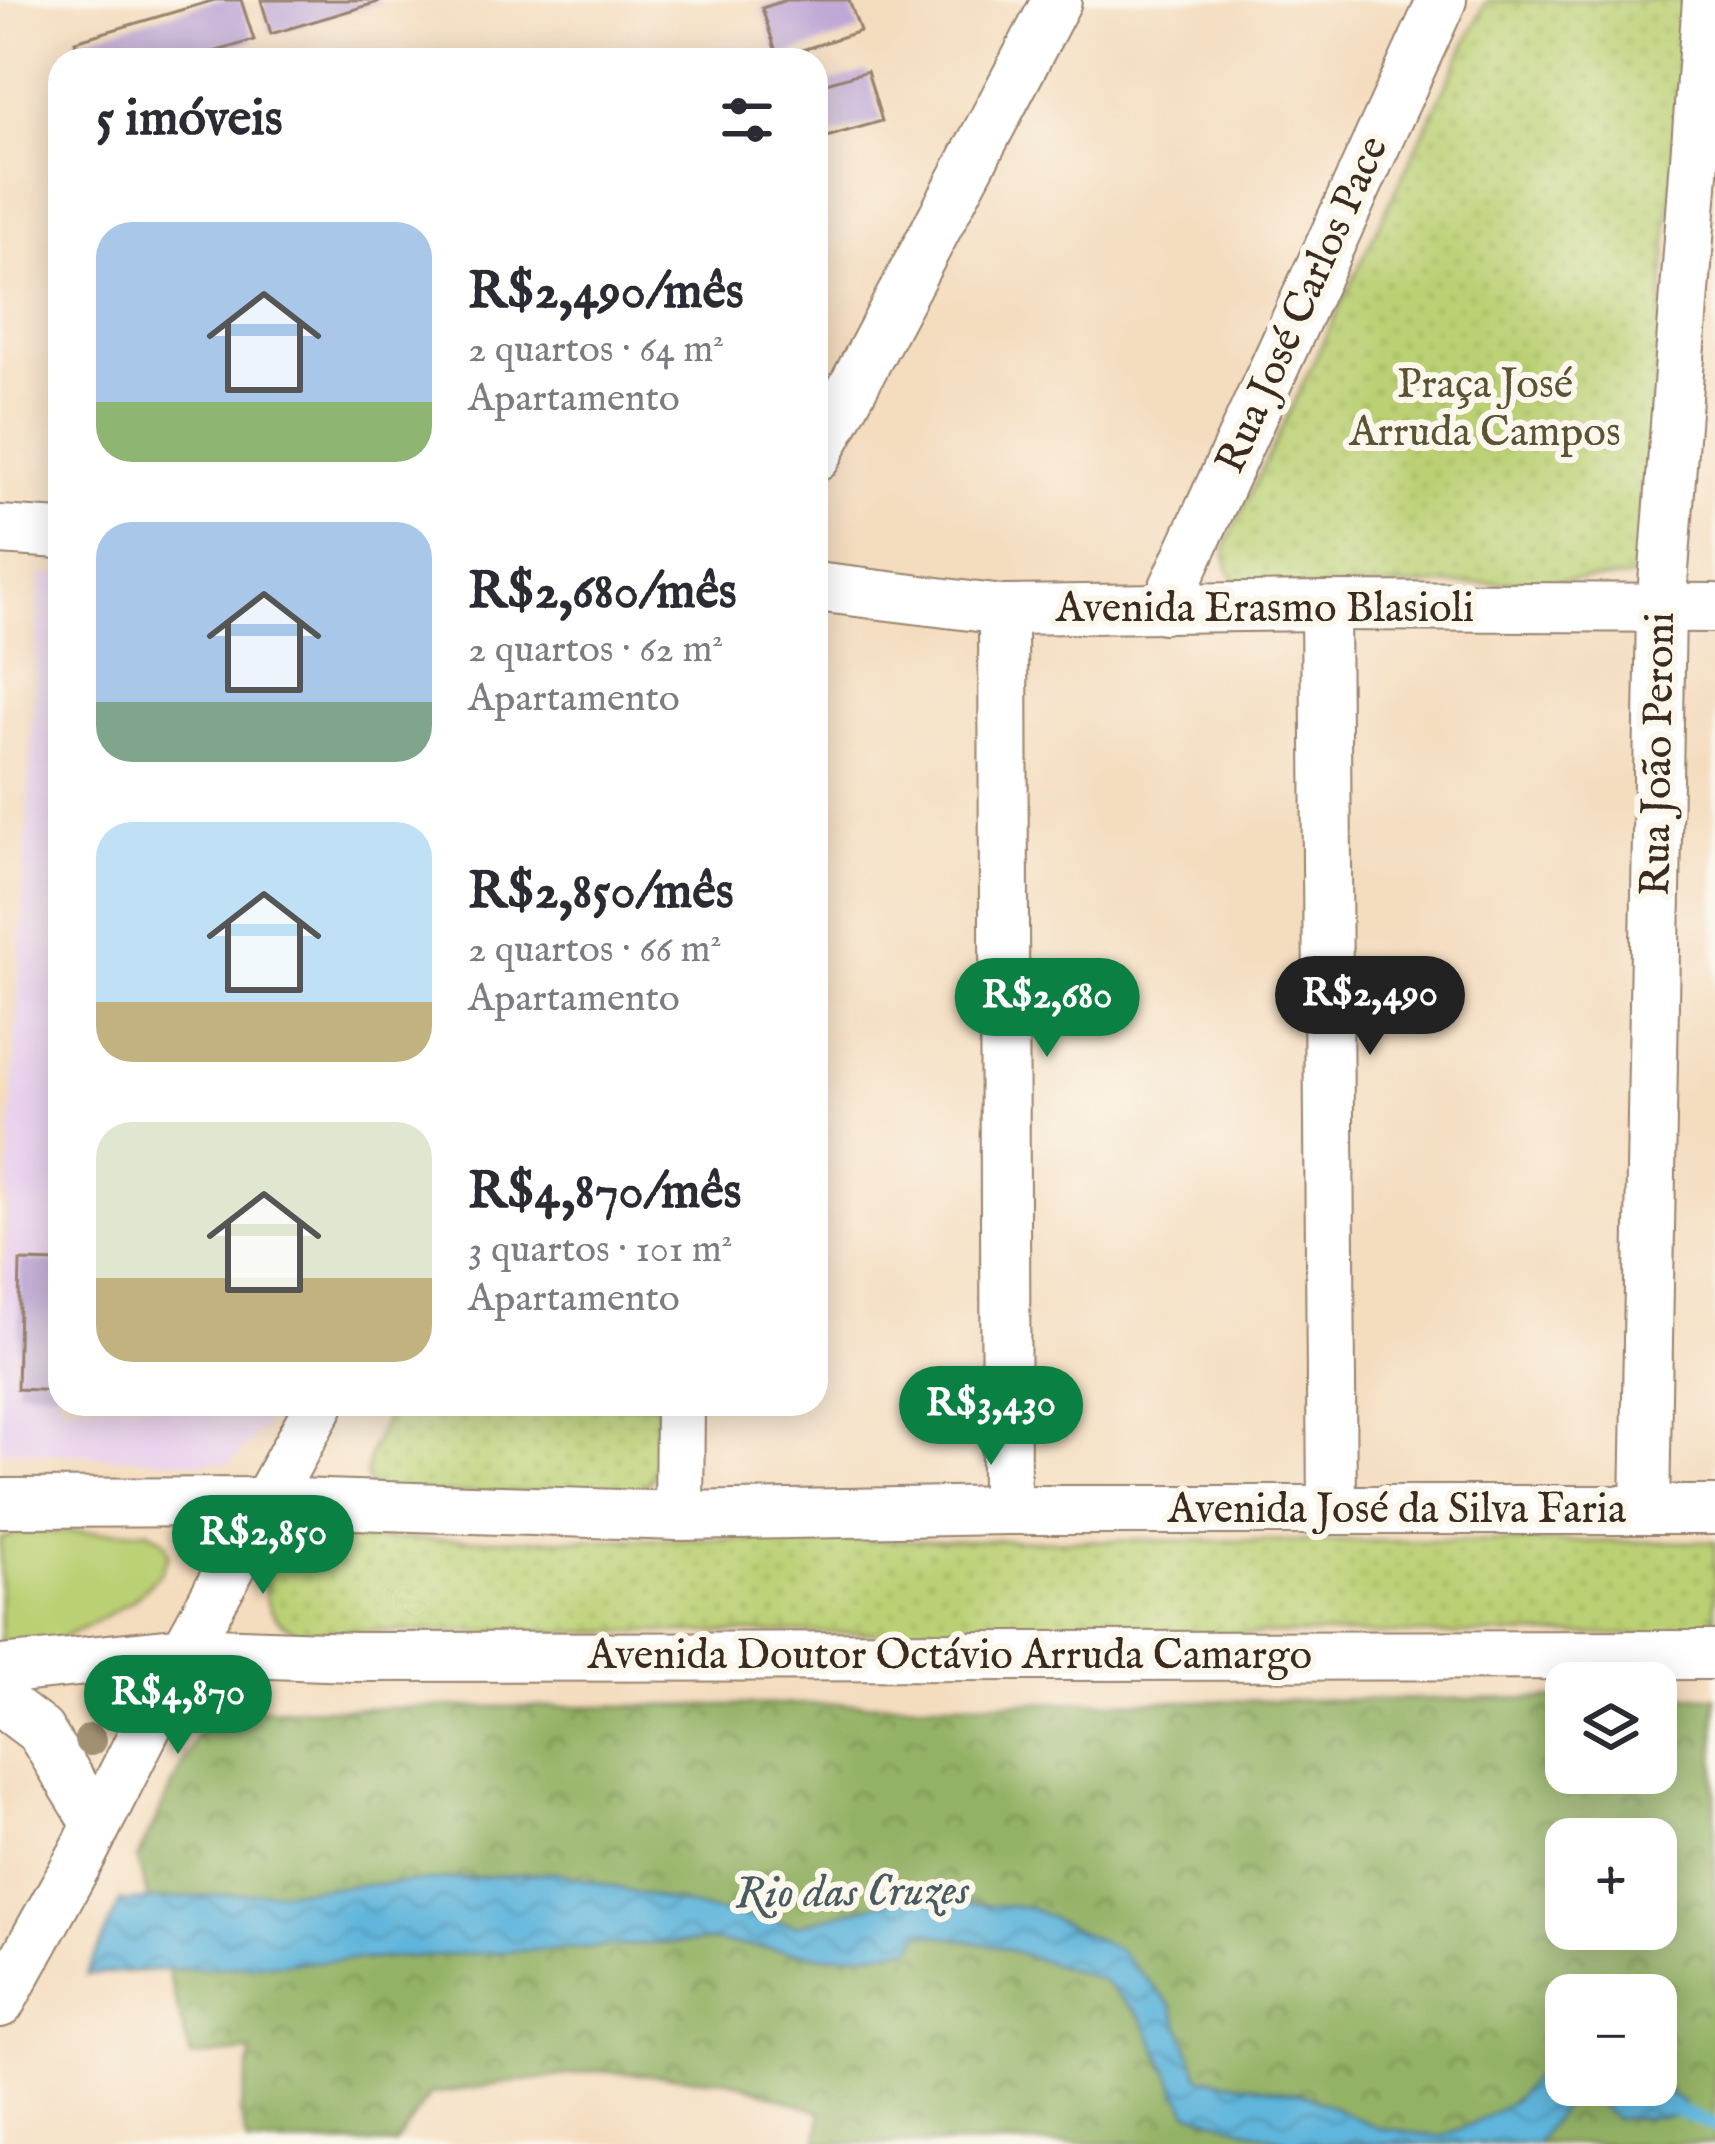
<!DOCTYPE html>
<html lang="pt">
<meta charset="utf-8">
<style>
:root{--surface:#fff;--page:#f7f7f7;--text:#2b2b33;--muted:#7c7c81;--accent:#0b8043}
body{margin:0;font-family:"IM FELL English",serif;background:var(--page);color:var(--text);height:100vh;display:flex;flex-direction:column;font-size:45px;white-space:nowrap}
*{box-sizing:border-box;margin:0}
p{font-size:39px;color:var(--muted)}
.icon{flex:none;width:66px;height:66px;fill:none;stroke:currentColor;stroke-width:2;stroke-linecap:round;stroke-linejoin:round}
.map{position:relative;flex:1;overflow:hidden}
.drawer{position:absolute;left:48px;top:48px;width:780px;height:1368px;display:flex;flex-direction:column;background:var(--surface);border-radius:36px;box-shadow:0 6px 30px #0003}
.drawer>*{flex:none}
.controls{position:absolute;left:1545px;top:1662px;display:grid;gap:24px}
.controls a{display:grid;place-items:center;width:132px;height:132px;border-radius:24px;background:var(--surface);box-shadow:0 6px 30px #0003;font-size:60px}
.price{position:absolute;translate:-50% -102px;padding:0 27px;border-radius:42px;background:var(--accent);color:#fff;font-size:39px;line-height:78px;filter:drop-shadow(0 3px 6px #0008)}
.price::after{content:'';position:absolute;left:50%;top:72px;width:36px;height:27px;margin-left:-18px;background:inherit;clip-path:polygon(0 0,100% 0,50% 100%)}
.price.active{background:#222;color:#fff}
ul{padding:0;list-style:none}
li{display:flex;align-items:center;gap:36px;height:300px;padding:0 48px}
li span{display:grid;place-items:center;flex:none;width:336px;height:240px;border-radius:36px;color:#555}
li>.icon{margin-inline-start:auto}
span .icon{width:144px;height:144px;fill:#fffc;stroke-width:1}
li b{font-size:51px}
h2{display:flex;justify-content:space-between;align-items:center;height:144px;padding:0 48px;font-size:51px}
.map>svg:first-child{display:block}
.built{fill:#e9d1ed}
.green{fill:#bbd074;stroke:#7b7d49;stroke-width:3}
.forest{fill:url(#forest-crowns);stroke:#686e42;stroke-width:3;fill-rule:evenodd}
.park{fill:url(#park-dots);stroke:#7b7d49;stroke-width:3}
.water{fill:url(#water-waves);stroke:#4d707d;stroke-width:3}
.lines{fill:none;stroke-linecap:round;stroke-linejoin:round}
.stream{stroke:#5fb5dc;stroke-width:14}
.building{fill:#bfa8d5}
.street-casing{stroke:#98836e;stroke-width:52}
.street{stroke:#fff;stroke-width:48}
.tree{fill:#a09172}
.labels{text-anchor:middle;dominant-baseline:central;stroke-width:12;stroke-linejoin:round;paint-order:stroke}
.street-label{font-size:42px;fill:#3b2a1e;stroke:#fbf7ec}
.park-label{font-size:42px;fill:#5b5434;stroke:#fbf7ec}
.water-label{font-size:45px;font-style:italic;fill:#485b60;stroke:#fbf7ec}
</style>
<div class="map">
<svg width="1715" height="2144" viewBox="0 0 1715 2144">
<defs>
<pattern id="forest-crowns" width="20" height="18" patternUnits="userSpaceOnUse" patternTransform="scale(3)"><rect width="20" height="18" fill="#94b266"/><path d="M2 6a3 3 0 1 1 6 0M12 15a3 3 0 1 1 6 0" fill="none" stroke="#7a9153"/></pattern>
<pattern id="park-dots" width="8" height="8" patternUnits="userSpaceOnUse" patternTransform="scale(3)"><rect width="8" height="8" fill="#bbd074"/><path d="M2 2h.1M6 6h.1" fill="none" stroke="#a2b364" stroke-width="1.8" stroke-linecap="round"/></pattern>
<pattern id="water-waves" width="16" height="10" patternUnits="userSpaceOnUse" patternTransform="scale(3)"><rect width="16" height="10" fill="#5fb5dc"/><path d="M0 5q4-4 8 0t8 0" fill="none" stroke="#5093b2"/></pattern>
</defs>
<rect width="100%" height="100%" fill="#fbf7ec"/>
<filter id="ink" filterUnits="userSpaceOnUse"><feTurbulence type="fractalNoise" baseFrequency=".00833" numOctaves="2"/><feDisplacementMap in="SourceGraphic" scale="24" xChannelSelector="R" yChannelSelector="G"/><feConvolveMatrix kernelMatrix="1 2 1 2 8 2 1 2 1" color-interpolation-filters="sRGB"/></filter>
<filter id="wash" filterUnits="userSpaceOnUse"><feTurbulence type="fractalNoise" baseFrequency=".004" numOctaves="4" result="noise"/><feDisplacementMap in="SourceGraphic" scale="48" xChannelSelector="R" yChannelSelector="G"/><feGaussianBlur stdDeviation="2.7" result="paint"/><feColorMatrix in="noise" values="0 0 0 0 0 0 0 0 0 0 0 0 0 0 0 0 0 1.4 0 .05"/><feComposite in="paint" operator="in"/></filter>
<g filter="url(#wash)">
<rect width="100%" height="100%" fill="#f4dcbe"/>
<polygon class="built" points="40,574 60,575 60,1404 275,1404 265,1425 230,1464 0,1450 0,1339"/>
<polygon class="green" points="148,1531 164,1541 169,1555 160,1573 133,1600 84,1628 38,1648 0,1649 0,1539 17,1533"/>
<path class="forest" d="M 1656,1697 L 1715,1697 L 1715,2144 L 818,2144 L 821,2112 L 729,2080 L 595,2071 L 430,2094 L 395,2144 L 248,2144 L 240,2112 L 252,2052 L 191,2057 L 137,1859 L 198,1732 L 252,1709 L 1566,1698 L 1566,1773 L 1656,1773 ZM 1566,1839 L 1656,1839 L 1656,1929 L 1566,1929 ZM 1566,1995 L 1656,1995 L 1656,2085 L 1566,2085 Z"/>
<g class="park">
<path d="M 1487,0 L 1686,0 L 1641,571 L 1627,578 L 1248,592 C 1229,578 1225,567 1226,544 Z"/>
<path d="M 393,1404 L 657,1404 C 657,1432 665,1473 640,1490 L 385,1494 C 377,1491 372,1490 368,1482 C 359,1466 386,1420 393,1404 Z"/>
<path d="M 348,1539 L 1715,1542 L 1715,1635 L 297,1631 C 260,1617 250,1569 291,1550 C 307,1543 330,1542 348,1539 Z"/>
</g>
<polygon class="water" points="555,1872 702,1909 797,1925 899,1898 1029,1908 1118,1949 1172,2005 1200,2077 1304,2094 1379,2128 1440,2137 1481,2120 1515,2099 1543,2067 1566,2067 1566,2085 1654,2085 1684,2102 1675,2116 1615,2119 1591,2097 1569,2098 1536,2144 1295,2144 1188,2112 1142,2017 1102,1980 1000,1947 920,1932 912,1948 828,1956 709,1941 86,1974 120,1902"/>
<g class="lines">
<polyline class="stream" points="1664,2106 1715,2125"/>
</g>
<g id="blocks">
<g class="building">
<polygon points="215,0 241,0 254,40 187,60 81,60 75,41"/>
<polygon points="261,0 381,0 382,1 271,34"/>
<polygon points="786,0 849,0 860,31 778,58 762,8"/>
<polygon points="867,71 882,121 816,140 816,86"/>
<polygon points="20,1261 60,1262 60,1391 17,1389"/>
</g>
</g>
</g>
<g filter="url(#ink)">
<use href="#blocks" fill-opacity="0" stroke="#98836e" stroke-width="3"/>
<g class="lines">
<g class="street-casing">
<g id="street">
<polyline points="816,457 1057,0"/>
<polyline points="0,530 60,534"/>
<polyline points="816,587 1003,610 1325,606 1715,608"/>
<polyline points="1325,606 1332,1510"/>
<polyline points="1164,609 1442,0"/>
<polyline points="1003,610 1006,1510"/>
<polyline points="0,1503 267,1502 679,1516 1006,1510 1715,1510"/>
<polyline points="1645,1510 1661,610 1707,0"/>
<polyline points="679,1516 680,1404"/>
<polyline points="0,1670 185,1651 353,1657 1715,1655"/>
<polyline points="0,1701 40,1731 97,1824"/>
<polyline points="0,2003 83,1853 185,1651 320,1404"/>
</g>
</g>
<use href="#street" class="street"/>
</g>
<circle class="tree" cx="90" cy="1740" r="16"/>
</g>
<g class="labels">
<g class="street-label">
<text transform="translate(1303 305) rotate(-66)">Rua José Carlos Pace</text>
<text x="1265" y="609">Avenida Erasmo Blasioli</text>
<text transform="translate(1659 754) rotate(-89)">Rua João Peroni</text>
<text x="1397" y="1510">Avenida José da Silva Faria</text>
<text x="950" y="1656">Avenida Doutor Octávio Arruda Camargo</text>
</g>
<g class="park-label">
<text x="1485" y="385">Praça José<tspan x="1485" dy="48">Arruda Campos</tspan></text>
</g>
<g class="water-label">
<text transform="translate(852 1893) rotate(-1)">Rio das Cruzes</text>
</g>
</g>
</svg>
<div class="controls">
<a><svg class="icon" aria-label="layers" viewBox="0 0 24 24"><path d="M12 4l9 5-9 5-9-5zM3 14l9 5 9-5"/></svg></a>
<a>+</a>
<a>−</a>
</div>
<b class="price active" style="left:1370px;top:1058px">R$2,490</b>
<b class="price" style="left:1047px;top:1060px">R$2,680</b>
<b class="price" style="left:991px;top:1468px">R$3,430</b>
<b class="price" style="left:263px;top:1597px">R$2,850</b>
<b class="price" style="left:178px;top:1757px">R$4,870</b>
<section class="drawer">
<h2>5 imóveis<svg class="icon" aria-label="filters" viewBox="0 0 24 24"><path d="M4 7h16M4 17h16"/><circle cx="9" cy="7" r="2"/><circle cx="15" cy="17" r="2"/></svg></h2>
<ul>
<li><span style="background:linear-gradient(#a9c7e8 75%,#8fb573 0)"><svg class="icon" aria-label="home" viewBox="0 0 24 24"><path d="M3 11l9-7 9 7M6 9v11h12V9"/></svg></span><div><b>R$2,490/mês</b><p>2 quartos · 64 m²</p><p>Apartamento</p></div></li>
<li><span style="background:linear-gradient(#a9c7e8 75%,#7fa58c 0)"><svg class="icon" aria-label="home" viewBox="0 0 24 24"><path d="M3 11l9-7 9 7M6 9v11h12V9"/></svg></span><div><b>R$2,680/mês</b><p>2 quartos · 62 m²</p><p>Apartamento</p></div></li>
<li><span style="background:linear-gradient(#bfe0f5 75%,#c2b280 0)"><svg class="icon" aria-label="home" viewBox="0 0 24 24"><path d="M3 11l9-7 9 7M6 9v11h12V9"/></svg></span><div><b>R$2,850/mês</b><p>2 quartos · 66 m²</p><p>Apartamento</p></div></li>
<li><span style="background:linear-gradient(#dfe7d0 65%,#c2b280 0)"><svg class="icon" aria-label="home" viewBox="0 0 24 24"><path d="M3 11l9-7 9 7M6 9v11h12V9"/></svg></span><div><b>R$4,870/mês</b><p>3 quartos · 101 m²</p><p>Apartamento</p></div></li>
</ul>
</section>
</div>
